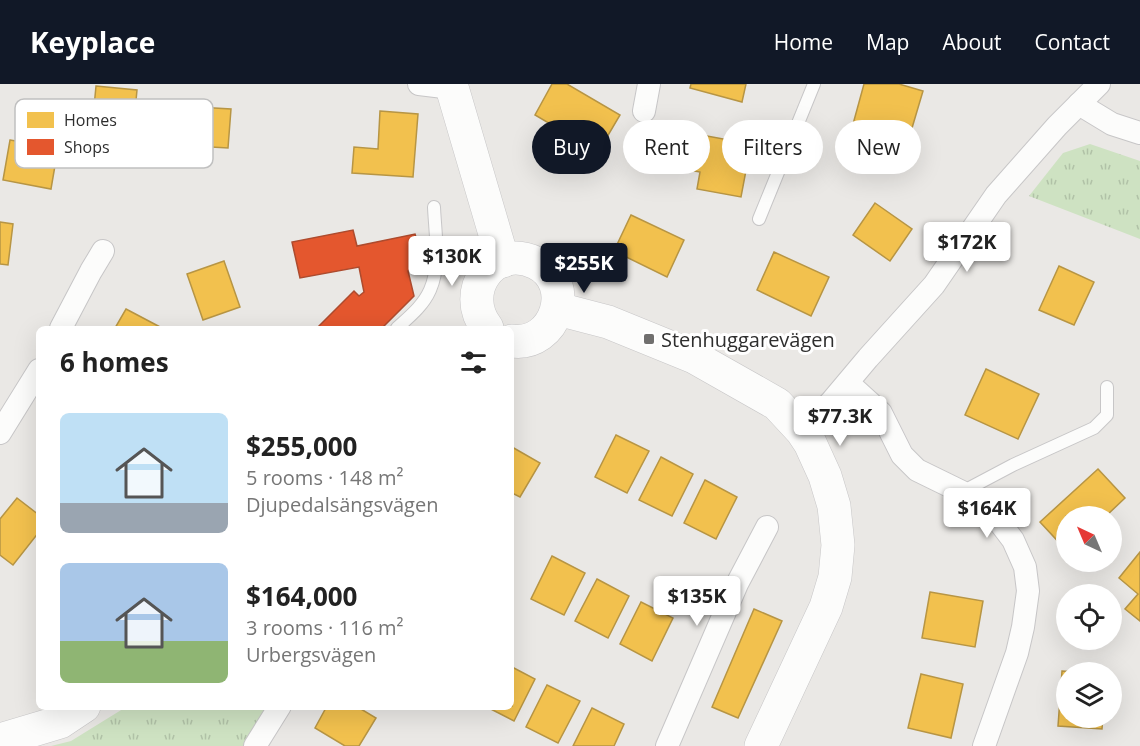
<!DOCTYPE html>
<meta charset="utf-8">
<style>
:root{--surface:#fff;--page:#f2f2f2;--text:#222;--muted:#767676;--accent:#111827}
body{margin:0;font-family:"Open Sans",sans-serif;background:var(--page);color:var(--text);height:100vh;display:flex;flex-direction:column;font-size:22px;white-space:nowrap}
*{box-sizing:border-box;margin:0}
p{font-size:20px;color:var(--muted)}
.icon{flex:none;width:33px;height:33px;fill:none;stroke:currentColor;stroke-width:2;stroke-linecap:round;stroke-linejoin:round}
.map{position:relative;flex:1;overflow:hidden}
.drawer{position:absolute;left:36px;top:242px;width:478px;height:384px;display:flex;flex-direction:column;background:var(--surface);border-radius:9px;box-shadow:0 6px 24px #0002}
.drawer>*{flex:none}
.hud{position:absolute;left:532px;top:36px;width:518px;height:54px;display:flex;gap:12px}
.needle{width:39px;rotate:316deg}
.fabs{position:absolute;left:1056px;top:422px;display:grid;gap:12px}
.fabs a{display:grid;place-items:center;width:66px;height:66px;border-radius:50%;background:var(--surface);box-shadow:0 6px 24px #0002;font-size:30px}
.price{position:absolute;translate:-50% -51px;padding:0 14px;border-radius:6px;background:#fff;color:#222;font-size:20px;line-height:39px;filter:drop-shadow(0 2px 3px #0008)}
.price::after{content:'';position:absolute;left:50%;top:36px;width:18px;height:14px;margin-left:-9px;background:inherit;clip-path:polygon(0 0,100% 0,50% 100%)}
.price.active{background:var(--accent);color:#fff}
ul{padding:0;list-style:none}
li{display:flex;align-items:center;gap:18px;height:150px;padding:0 24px}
li span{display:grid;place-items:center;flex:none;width:168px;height:120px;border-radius:9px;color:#555}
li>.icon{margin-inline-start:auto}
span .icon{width:72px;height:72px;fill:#fffc;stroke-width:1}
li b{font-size:26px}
h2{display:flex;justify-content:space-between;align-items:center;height:72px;padding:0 24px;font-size:26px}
.chip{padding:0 21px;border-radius:27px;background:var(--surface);box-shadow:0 6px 24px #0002;font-size:21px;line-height:54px}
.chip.active{background:var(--accent);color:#fff}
header{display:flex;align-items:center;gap:36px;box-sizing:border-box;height:84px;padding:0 30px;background:var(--accent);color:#fff}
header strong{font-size:28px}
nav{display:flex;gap:33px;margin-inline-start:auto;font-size:21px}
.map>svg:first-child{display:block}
.grass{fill:url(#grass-tufts)}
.homes{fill:#f2c14e;stroke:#b79544;stroke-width:1.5}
.shops{fill:#e4572e;stroke:#ad4b2e;stroke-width:1.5}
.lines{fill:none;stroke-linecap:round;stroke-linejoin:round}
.lane-casing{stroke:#c7c6c7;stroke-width:14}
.street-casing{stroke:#c7c6c7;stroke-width:24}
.secondary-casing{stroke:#c7c6c7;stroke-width:34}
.lane{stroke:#fcfcfb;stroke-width:12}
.street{stroke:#fcfcfb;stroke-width:22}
.secondary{stroke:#fcfcfb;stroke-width:33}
.poi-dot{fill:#706f6e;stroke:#fff;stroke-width:2}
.labels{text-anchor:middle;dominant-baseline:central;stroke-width:6;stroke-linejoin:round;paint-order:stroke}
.poi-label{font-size:20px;fill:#2e2e2e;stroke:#fff;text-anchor:start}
.key{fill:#fff;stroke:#c0c0c0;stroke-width:1.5}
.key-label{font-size:16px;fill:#2e2e2e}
</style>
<header>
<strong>Keyplace</strong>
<nav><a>Home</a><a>Map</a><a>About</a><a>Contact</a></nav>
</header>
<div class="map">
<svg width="1140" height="662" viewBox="0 0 1140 662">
<defs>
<pattern id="grass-tufts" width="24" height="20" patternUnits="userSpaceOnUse" patternTransform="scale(1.5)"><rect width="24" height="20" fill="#cee2c2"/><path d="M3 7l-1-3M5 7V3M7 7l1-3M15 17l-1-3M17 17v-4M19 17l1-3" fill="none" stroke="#b1c2a7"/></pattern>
</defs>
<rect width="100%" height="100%" fill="#eae8e5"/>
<g class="grass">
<polygon points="1090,60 1140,77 1140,155 1029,112 1063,69"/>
<polygon points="126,623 269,623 243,662 51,662 71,657"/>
</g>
<g class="homes">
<polygon points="552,0 567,0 620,31 590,82 555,61 564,48 535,31"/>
<polygon points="691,0 746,0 742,18 690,4"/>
<polygon points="864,0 899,0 923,7 912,44 892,39 883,73 847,62"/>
<polygon points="96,2 137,6 131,69 90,65"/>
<polygon points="197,23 231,25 228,64 194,62"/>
<polygon points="380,27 418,30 413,93 352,89 354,63 378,65"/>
<polygon points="696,50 751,60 741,113 697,105 700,88 689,86"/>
<polygon points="10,56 58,64 51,105 3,96"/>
<polygon points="875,119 912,145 890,177 853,151"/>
<polygon points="631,131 684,156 667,193 614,167"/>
<polygon points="0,138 13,140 8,181 0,180"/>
<polygon points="774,168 829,193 811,232 757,206"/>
<polygon points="224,177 240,223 203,236 187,190"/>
<polygon points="1059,182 1094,198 1074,241 1039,226"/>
<polygon points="126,225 162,244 115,244"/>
<polygon points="986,285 1039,310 1018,355 965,331"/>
<polygon points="616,351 649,367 627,409 595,393"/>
<polygon points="512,363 540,379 520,413 512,409"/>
<polygon points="661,373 693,390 672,432 639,416"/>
<polygon points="1098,385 1125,414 1106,432 1066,432 1066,466 1040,438"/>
<polygon points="705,396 737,413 716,455 684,439"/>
<polygon points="17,414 39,431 39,448 13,481 0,471 0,435"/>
<polygon points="1140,468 1140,537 1125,525 1138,510 1119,494"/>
<polygon points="552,472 585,489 564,531 531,515"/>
<polygon points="597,495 629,512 608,554 575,537"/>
<polygon points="930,508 983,517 975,563 922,554"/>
<polygon points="641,518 673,534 652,577 620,560"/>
<polygon points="754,525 782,537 738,634 712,623"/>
<polygon points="512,583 535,595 514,637 485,622 512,622"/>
<polygon points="1062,587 1076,588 1066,588 1066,633 1103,633 1102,645 1058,642"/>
<polygon points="921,590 963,600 951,654 908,644"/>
<polygon points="547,601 580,617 558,659 526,643"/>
<polygon points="327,622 356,622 376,634 359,662 345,662 315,644"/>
<polygon points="592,624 624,640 614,662 573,662"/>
</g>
<polygon class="shops" points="353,146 357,162 415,150 425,181 408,187 414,212 382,244 317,244 354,207 359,212 364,208 359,183 300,194 292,158"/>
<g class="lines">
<g class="lane-casing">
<g id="lane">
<polyline points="759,135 814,0"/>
<path d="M 397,244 C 409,233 423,222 430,206 C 441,182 435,148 434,123"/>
<polyline points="962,408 1013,381 1094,344 1107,331 1107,303"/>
</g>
</g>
<g class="street-casing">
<g id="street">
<polyline points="419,0 452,4"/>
<polyline points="1079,20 1112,40 1140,49"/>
<polyline points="644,27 649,0"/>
<polyline points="61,244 91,187 103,167"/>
<polyline points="848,299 881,329 902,371 917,386 962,408 994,431 1013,456 1025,483 1028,507 1023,543 1017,569 984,662"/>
<polyline points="802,347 831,318 868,274 934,201 996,111 1057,42 1099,0"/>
<polyline points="0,349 39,286"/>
<polyline points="255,662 280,622"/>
<polyline points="667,662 737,500 767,443"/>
</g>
</g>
<g class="secondary-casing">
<g id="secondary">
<polyline points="451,0 503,177"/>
<polyline points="558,225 608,238 694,273 777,320 802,347 810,359 825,392 834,422 838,461 835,493 826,523 761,662"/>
<path d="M 487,244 C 459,208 493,158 536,179 C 577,199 556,263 512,257"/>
<polyline points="0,656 60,638 84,622"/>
</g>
</g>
<use href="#lane" class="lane"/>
<use href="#street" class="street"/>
<use href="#secondary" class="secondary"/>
</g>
<rect class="poi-dot" x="643" y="249" width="12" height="12" rx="3"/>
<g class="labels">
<g class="poi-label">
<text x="661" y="255">Stenhuggarevägen</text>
</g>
</g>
<rect x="15" y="15" width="198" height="69" rx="9" class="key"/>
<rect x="27" y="28" width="27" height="16" fill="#f2c14e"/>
<rect x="27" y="55" width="27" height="16" fill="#e4572e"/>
<g class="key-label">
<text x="64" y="42">Homes</text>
<text x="64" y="69">Shops</text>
</g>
</svg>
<div class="fabs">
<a><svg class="needle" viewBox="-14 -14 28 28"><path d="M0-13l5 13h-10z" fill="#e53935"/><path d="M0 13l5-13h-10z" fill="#767676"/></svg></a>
<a><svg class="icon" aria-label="locate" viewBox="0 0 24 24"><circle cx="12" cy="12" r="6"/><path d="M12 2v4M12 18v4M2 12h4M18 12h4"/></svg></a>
<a><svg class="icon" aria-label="layers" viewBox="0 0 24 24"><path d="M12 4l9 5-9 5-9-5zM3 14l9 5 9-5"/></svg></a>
</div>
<b class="price" style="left:967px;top:189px">$172K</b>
<b class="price" style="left:452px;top:203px">$130K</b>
<b class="price active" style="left:584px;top:210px">$255K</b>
<b class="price" style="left:840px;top:363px">$77.3K</b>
<b class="price" style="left:987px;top:455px">$164K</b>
<b class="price" style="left:697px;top:543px">$135K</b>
<div class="hud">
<a class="chip active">Buy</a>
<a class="chip">Rent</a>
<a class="chip">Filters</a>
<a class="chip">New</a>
</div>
<section class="drawer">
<h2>6 homes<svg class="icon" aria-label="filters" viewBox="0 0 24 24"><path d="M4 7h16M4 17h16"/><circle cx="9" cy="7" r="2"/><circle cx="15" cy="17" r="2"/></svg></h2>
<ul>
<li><span style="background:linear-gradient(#bfe0f5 75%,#9aa5b1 0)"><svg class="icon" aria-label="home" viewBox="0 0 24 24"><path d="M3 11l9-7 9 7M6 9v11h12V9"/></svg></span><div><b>$255,000</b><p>5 rooms · 148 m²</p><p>Djupedalsängsvägen</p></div></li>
<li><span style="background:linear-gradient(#a9c7e8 65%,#8fb573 0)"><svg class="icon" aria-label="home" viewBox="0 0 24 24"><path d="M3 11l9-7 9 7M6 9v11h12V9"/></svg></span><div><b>$164,000</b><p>3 rooms · 116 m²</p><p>Urbergsvägen</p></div></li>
</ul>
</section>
</div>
